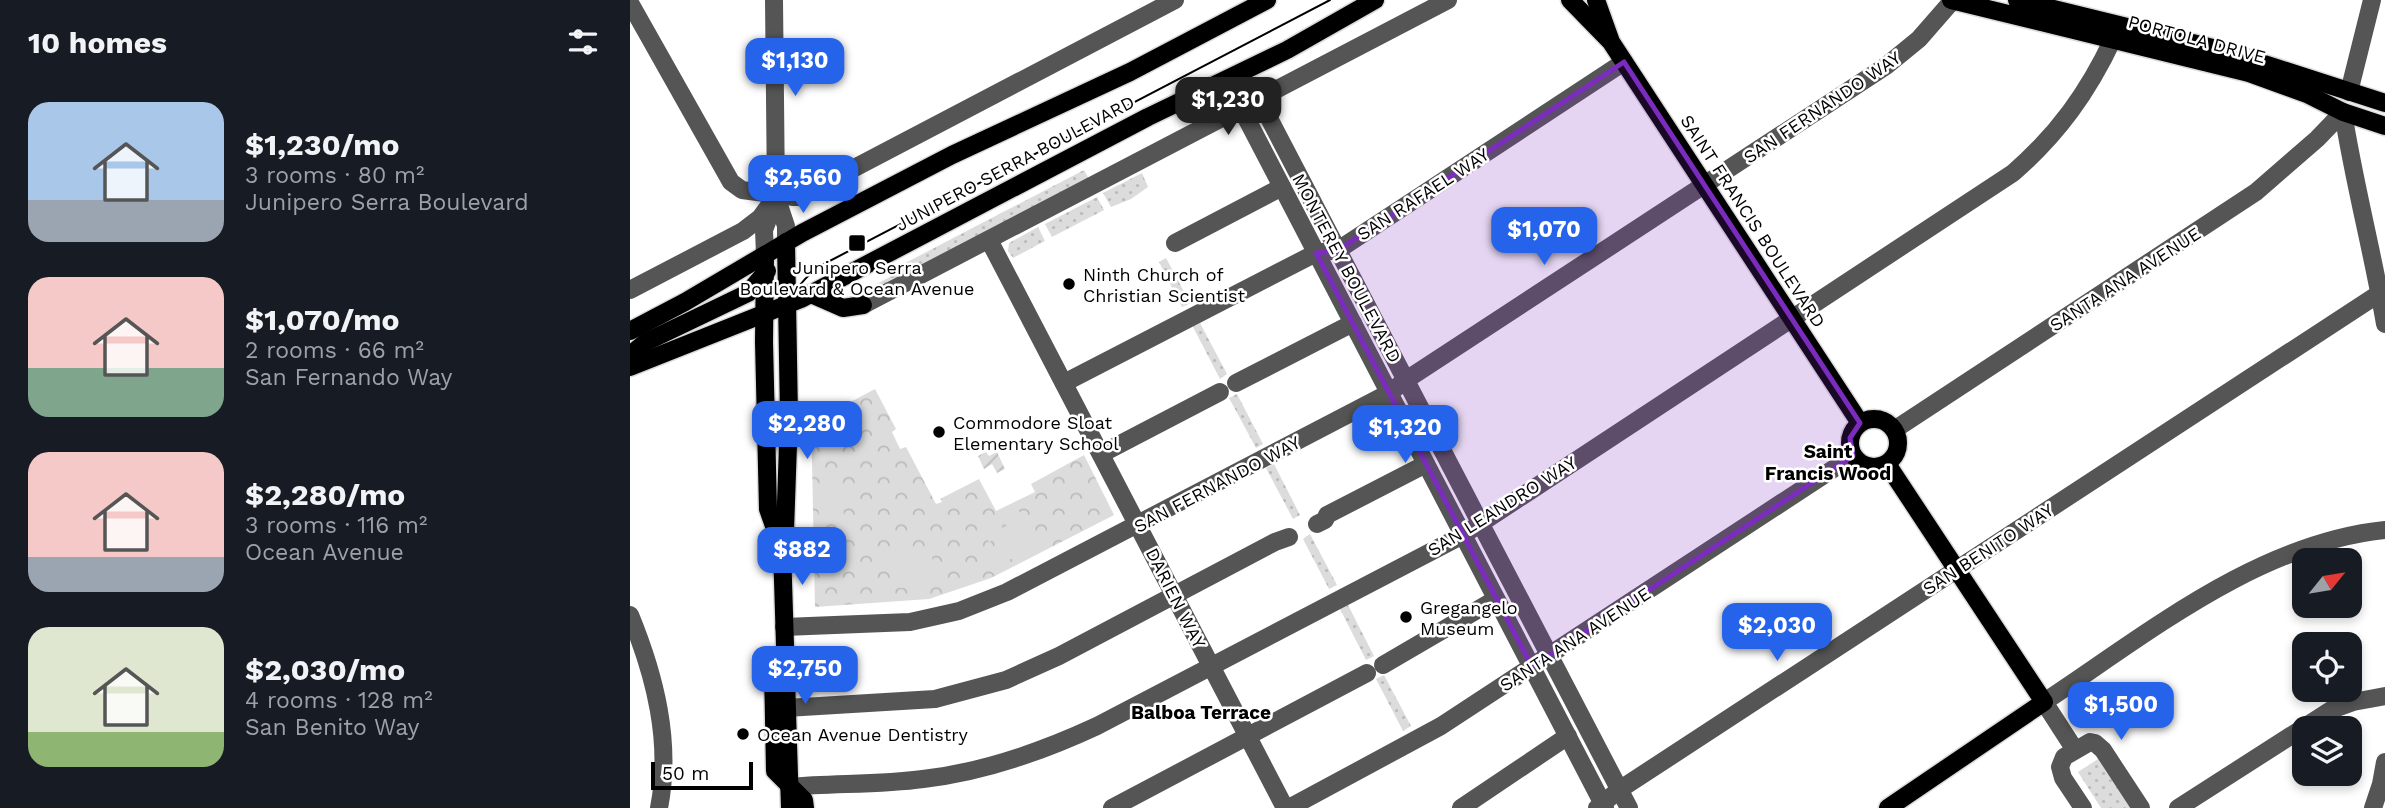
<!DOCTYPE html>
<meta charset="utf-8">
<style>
:root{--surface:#171b24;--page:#242831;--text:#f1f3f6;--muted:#9ea1a6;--accent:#2563eb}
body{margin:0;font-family:"Work Sans",sans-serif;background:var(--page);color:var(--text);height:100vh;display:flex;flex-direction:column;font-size:26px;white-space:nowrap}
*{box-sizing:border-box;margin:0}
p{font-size:23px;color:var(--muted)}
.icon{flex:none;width:38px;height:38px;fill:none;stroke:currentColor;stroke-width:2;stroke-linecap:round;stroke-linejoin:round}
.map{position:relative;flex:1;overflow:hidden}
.panel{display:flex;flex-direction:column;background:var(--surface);width:630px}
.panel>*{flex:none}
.needle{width:46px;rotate:60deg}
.buttons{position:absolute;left:1662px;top:548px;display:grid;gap:14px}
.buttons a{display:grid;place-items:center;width:70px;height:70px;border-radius:14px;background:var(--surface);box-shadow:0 4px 10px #0003;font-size:35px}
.scale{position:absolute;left:21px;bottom:18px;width:102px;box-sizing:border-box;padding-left:7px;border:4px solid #000;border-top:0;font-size:19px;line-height:24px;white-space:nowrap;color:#000;-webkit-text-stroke:5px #fff;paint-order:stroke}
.price{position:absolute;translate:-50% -60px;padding:0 16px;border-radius:14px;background:var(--accent);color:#fff;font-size:23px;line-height:46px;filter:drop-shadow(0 2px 4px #0008)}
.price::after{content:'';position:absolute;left:50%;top:42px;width:21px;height:16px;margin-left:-10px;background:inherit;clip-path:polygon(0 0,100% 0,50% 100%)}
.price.selected{background:#222;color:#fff}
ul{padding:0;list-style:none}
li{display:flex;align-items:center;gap:21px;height:175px;padding:0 28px}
li span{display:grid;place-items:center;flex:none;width:196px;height:140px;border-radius:21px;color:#555}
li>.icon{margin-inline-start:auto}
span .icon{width:84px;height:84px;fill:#fffc;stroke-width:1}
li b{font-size:30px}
h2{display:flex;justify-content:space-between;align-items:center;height:84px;padding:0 28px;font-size:30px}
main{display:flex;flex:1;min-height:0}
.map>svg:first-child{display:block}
.grass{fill:url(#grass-dots)}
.forest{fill:url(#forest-crowns)}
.garden{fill:url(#garden-furrows)}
.pitch{fill:#dcdcdc}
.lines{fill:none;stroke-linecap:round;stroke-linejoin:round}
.major-casing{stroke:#dbdbdb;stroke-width:21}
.minor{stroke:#555;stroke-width:18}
.major{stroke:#000;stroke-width:18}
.tram{stroke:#000;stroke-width:2}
.marked{fill:#7b2cbf;fill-opacity:0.2;stroke:#7b2cbf;stroke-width:5;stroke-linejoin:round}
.poi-dot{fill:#000;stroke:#fff;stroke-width:2.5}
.labels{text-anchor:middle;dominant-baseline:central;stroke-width:5;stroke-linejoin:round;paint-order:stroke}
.street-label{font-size:18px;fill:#000;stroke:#fff}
.poi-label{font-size:18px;fill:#000;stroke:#fff;text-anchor:start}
.neighbourhood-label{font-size:19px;font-weight:bold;fill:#000;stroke:#fff}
</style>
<main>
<section class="panel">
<h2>10 homes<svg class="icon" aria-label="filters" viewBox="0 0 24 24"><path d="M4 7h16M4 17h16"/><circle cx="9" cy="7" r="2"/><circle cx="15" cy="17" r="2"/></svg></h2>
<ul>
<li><span style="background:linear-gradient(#a9c7e8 70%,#9aa5b1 0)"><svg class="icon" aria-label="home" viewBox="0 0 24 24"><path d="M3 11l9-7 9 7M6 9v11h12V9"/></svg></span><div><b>$1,230/mo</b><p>3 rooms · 80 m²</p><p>Junipero Serra Boulevard</p></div></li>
<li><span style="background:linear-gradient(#f6c9c9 65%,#7fa58c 0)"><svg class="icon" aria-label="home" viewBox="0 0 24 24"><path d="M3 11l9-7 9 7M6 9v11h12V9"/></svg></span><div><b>$1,070/mo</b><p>2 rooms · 66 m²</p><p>San Fernando Way</p></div></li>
<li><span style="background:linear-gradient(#f6c9c9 75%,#9aa5b1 0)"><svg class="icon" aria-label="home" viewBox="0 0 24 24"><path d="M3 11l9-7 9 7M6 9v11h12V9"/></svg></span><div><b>$2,280/mo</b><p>3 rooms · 116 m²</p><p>Ocean Avenue</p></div></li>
<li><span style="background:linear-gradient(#dfe7d0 75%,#8fb573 0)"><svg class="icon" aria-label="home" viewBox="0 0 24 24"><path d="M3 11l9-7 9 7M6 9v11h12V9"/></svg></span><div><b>$2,030/mo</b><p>4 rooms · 128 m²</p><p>San Benito Way</p></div></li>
</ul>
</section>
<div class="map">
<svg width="1755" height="808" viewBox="0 0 1755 808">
<defs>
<pattern id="grass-dots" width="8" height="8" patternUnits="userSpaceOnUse" patternTransform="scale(1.75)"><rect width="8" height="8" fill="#dcdcdc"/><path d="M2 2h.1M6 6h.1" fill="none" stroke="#bbb" stroke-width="1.8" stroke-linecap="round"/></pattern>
<pattern id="forest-crowns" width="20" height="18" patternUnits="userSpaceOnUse" patternTransform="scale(1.75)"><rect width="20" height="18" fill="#dcdcdc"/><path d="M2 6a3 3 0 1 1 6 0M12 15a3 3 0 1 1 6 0" fill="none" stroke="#bbb"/></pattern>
<pattern id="garden-furrows" width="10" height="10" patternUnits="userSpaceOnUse" patternTransform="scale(1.75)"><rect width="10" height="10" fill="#dcdcdc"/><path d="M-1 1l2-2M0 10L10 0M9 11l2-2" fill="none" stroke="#bbb"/></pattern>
</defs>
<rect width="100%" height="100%" fill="#fff"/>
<g class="grass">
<polygon points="454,170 459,179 230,298 227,294 260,277 258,272"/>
<polygon points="512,173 518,187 501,199 481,207 473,193"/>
<polygon points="467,197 474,210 422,237 415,224"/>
<polygon points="408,227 415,241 383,258 378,251 379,243"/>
<polygon points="536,258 560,303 552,307 529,262"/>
<polygon points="570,323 597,374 590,379 563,327"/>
<polygon points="607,394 633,444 626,448 599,398"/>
<polygon points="644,464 670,515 663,519 636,468"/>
<polygon points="680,534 707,585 699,589 673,539"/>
<polygon points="718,605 744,656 736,660 710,609"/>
<polygon points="754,675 781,726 773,731 746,679"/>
<polygon points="1468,759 1501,808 1471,808 1448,772"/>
</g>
<polygon class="forest" points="245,389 266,429 262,432 270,449 276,447 306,504 312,502 310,499 349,479 366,511 405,492 401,484 454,455 484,515 361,578 299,599 185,607 181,413 200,413"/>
<polygon class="garden" points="356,452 359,456 367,452 375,469 367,473 362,464 354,469 348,456"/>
<g class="pitch">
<polygon points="188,487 213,487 214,523 189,524"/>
<polygon points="387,507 396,524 380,532 371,516"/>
<polygon points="367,518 376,534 359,542 351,526"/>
<polygon points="214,529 215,566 190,567 189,529"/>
<polygon points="398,529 407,545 391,554 382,537"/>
<polygon points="378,539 387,556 371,564 362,547"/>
<polygon points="302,549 303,587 262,588 261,550"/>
</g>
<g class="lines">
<g class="major-casing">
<g id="major">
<polyline points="940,0 981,42 1230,423"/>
<polyline points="966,0 980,39"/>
<polyline points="1321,0 1619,73 1677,94 1713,112 1755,126"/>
<polyline points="1387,0 1591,50 1755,103"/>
<polyline points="156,242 159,416 155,531 152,548 160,808"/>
<polyline points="135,255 134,342 138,509 150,543"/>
<polyline points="181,294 213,308 233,305"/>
<polyline points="0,331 55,302 172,233 322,155 500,72 637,0"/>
<polyline points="0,355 16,342 118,293 137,271"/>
<polyline points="0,367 171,299 518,117 657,50 745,0"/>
<circle cx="1244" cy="443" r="24"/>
<polyline points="1257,464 1414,702 1258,808"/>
<polyline points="143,670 145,771 174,800 175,808"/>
</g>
</g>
<g class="minor">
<polyline points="144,0 146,196 156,226 156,242"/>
<polyline points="0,3 101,182 112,190 164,197 169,197 545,0"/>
<polyline points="1719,92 1742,0"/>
<polyline points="629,99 999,808"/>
<polyline points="611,108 975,808"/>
<path d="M 1713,112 C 1724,183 1743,253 1755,324"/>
<polyline points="359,240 655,808"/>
<polyline points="545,243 652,187"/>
<polyline points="135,255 134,230 142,209"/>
<polyline points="0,290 113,231 130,218 146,196"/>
<polyline points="233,305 818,0"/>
<polyline points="434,383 686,253 708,250 994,62"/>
<polyline points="606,383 723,323"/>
<polyline points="1264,430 1626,192 1687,139 1713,112"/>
<polyline points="471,454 590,392"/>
<polyline points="687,524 695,520 697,515 796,464"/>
<path d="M 0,615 C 25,676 42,742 29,808"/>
<polyline points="154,627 280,622 329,611 377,592 759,393 776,380 1256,66 1289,39 1323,0"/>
<polyline points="753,665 866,599"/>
<polyline points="156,708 305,699 376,680 429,656 645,542 659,537"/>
<path d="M 1445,750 L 1414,702 C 1517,634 1628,543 1755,530"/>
<path d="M 159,787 C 204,783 249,785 293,779 C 354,772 411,752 467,726 L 833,535 L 1383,173 C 1428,134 1458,92 1483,39"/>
<polyline points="482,808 737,673"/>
<polyline points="659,808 811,726 1223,456"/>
<polyline points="831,808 938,736"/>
<polyline points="967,808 989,790 1750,293"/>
<polyline points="1453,808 1433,778 1430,767 1434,757 1460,742 1465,743 1473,750 1511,808"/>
<polyline points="1548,808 1701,710 1723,702 1755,696"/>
<polyline points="1743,808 1751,784 1755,762"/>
</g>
<use href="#major" class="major"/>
<path class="tram" d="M 164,808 L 154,503 L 152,333 C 154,303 167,282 192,265 L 700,0"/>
</g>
<path class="marked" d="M 994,62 L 1230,423 L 1220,438 L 1223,456 L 902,667 L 686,253 L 708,250 Z"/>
<g class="poi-dot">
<rect x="218" y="234" width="18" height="18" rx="3.5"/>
<circle cx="439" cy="284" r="7"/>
<circle cx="309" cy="432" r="7"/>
<circle cx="776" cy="617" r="7"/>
<circle cx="113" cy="734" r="7"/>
</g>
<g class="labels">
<g class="street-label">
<text transform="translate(1567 39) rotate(15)">PORTOLA DRIVE</text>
<text transform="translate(1192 107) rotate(-34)">SAN FERNANDO WAY</text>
<text transform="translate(385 163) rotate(-28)">JUNIPERO SERRA BOULEVARD</text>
<text transform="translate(793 194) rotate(-33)">SAN RAFAEL WAY</text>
<text transform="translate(1123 221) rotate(57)">SAINT FRANCIS BOULEVARD</text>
<text transform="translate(717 268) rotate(62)">MONTEREY BOULEVARD</text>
<text transform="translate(1495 279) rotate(-33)">SANTA ANA AVENUE</text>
<text transform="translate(587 484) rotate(-28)">SAN FERNANDO WAY</text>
<text transform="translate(872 506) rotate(-32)">SAN LEANDRO WAY</text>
<text transform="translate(1358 549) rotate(-33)">SAN BENITO WAY</text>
<text transform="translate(546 598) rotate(63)">DARIEN WAY</text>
<text transform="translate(945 639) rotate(-33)">SANTA ANA AVENUE</text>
</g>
<g class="poi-label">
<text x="227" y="267" text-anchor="middle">Junipero Serra<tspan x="227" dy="21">Boulevard &amp; Ocean Avenue</tspan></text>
<text x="453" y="274">Ninth Church of<tspan x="453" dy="21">Christian Scientist</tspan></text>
<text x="323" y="422">Commodore Sloat<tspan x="323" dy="21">Elementary School</tspan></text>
<text x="790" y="607">Gregangelo<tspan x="790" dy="21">Museum</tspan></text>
<text x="127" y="734">Ocean Avenue Dentistry</text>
</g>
<g class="neighbourhood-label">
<text x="1198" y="451">Saint<tspan x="1198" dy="22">Francis Wood</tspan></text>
<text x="571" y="712">Balboa Terrace</text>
</g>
</g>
</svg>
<div class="buttons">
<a><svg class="needle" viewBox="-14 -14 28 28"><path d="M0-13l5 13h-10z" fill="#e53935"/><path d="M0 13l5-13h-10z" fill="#9ea1a6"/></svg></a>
<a><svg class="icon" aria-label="locate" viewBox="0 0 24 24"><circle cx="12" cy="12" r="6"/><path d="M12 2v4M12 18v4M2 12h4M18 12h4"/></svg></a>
<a><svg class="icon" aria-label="layers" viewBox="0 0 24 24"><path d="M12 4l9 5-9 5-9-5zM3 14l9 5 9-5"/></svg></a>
</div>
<div class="scale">50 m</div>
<b class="price" style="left:165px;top:98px">$1,130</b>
<b class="price selected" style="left:598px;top:137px">$1,230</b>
<b class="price" style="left:173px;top:215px">$2,560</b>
<b class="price" style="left:914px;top:267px">$1,070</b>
<b class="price" style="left:177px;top:461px">$2,280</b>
<b class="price" style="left:775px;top:465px">$1,320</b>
<b class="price" style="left:172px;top:587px">$882</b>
<b class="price" style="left:1147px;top:663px">$2,030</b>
<b class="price" style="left:175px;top:706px">$2,750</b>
<b class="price" style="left:1491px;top:742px">$1,500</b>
</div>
</main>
